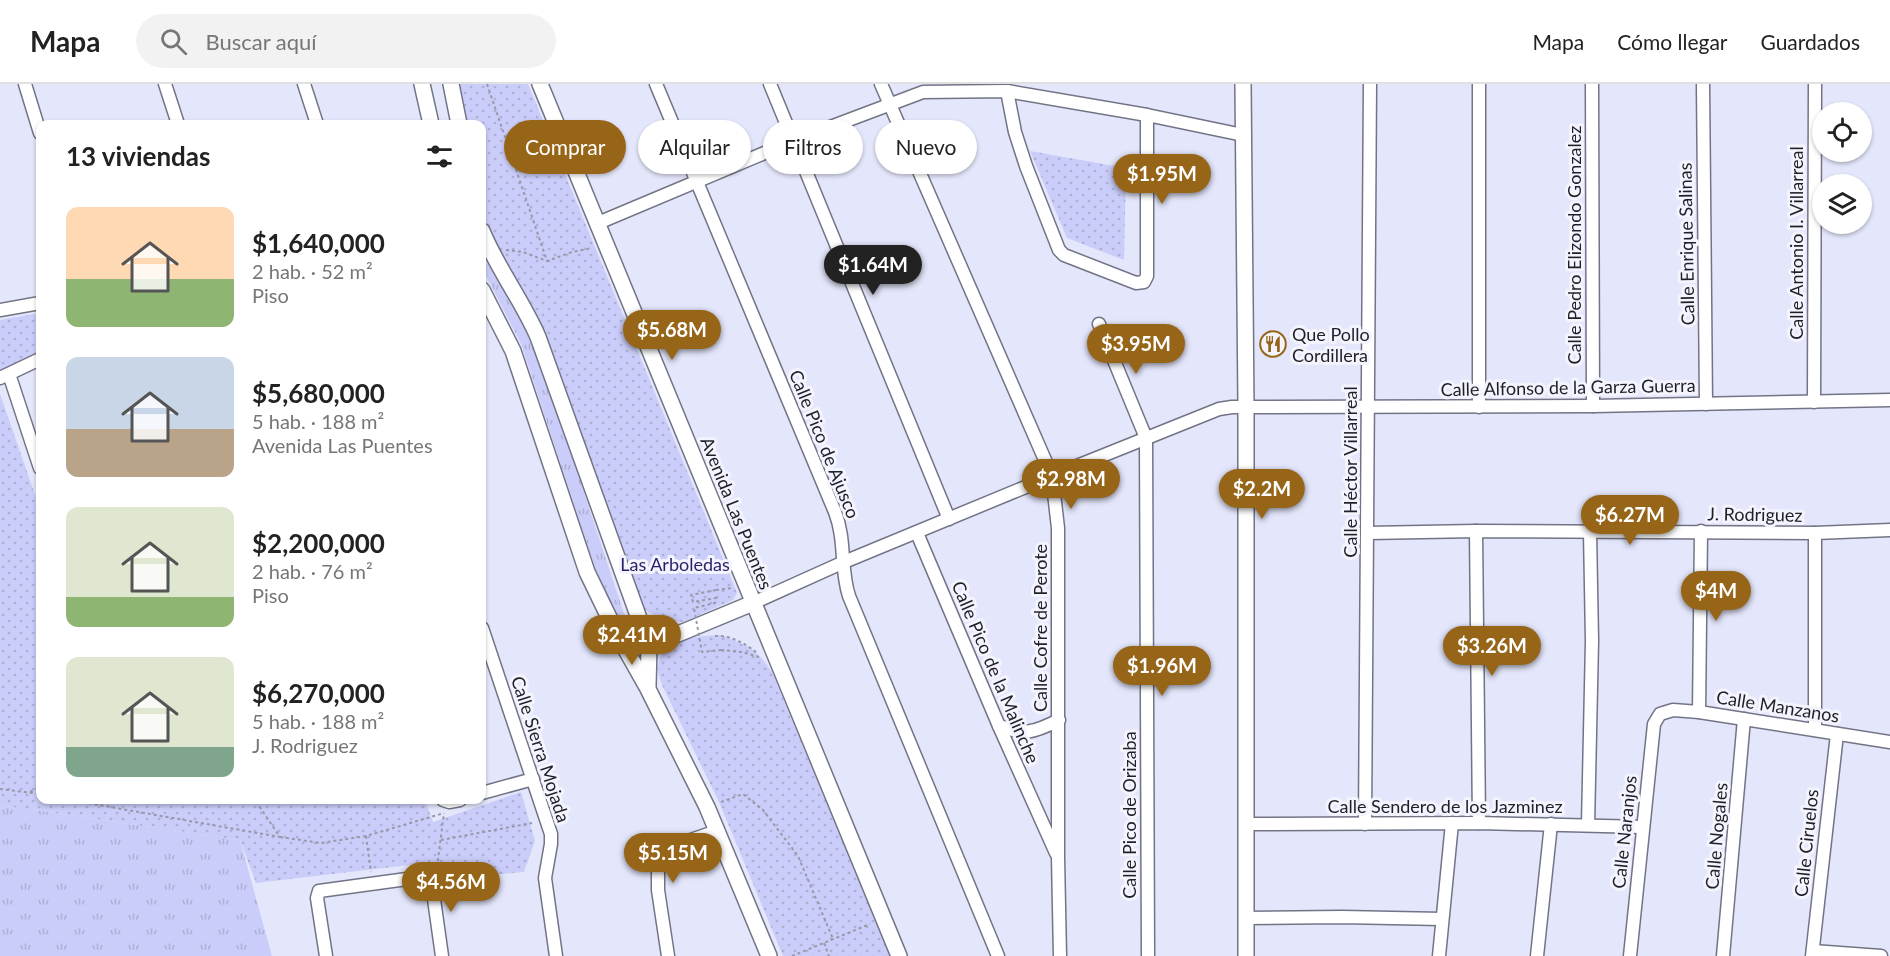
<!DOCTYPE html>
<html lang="es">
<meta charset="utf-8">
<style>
:root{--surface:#fff;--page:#f2f2f2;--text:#222;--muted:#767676;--line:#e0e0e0;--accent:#976518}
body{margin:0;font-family:Lato,sans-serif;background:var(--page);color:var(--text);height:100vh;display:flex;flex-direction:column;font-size:22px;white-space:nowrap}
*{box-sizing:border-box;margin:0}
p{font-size:20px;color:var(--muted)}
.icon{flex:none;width:33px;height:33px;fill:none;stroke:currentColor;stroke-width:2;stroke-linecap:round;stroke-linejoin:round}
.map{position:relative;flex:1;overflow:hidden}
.side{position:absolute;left:36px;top:36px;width:450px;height:684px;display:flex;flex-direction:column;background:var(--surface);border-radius:12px;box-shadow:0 2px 4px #0004}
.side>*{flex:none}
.hud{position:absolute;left:504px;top:36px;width:570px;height:54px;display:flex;gap:12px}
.buttons{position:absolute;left:1812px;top:18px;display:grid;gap:12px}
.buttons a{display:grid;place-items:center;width:60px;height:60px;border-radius:50%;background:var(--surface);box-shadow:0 2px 4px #0004;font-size:30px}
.price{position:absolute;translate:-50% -51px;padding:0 14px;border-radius:21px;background:var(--accent);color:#fff;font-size:20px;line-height:39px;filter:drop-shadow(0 2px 3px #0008)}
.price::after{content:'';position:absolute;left:50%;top:36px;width:18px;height:14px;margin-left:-9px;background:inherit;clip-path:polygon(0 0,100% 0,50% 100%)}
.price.current{background:#222;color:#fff}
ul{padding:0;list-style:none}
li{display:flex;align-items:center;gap:18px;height:150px;padding:0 30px}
li span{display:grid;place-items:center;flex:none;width:168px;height:120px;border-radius:12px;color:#555}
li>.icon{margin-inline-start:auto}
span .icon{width:72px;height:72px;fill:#fffc;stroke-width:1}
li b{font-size:26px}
h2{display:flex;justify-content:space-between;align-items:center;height:72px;padding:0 30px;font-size:26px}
.pill{padding:0 21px;border-radius:27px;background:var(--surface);box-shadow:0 2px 4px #0004;font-size:21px;line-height:54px}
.pill.current{background:var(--accent);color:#fff}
header{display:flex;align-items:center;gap:36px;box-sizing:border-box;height:84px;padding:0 30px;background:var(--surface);border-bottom:2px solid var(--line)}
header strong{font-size:28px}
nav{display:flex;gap:33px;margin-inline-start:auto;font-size:21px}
.search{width:420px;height:54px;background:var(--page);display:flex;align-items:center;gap:15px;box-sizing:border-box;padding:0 21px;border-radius:33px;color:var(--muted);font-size:22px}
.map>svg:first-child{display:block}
.grass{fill:url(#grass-tufts)}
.park{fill:url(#park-dots)}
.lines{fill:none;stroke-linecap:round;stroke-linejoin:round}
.minor-casing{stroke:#727486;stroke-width:15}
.tertiary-casing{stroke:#727486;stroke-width:18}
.path{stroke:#9799a8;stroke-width:2;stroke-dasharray:3 3;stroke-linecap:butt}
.minor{stroke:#fff;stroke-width:12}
.tertiary{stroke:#fff;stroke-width:15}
.path-bridge{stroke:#9799a8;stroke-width:2;stroke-dasharray:3 3;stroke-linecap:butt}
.labels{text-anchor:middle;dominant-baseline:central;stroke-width:6;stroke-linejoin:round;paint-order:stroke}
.street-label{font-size:18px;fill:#1f2027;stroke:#f3f4fd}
.poi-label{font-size:18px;fill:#1f2027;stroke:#f3f4fd;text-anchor:start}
.park-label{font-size:18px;fill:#281f67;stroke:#f3f4fd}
</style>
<header>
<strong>Mapa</strong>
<div class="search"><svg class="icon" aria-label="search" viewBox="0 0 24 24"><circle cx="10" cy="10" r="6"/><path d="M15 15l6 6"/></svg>Buscar aquí</div>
<nav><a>Mapa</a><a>Cómo llegar</a><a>Guardados</a></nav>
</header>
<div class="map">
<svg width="1890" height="872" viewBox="0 0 1890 872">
<defs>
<pattern id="grass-tufts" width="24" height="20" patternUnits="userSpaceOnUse" patternTransform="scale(1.5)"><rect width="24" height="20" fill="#cacdf9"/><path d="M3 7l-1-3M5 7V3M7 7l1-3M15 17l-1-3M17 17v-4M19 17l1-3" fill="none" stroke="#adb0d5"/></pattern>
<pattern id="park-dots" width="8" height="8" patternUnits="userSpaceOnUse" patternTransform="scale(1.5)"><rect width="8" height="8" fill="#cacdf9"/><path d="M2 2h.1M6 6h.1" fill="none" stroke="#adb0d5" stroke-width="1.8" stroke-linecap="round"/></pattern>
</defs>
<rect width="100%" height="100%" fill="#e4e6fb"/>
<g class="grass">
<polygon points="487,179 502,200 535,260 636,566 633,568 594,481 521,260 482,184 482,182"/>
<polygon points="0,721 240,756 272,872 0,872"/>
</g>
<g class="park">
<polygon points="455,0 528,0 735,504 737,509 733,516 683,538 663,536 643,525 552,280 538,235 504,179 486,141 482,121 482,40 463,40"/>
<polygon points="1030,67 1126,84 1124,176 1067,154"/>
<polygon points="40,229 40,267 0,288 0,236"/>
<polygon points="0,310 40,425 40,716 239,716 240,719 250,716 425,716 433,738 521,708 535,757 524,788 442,795 426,779 256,799 240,756 0,721"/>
<path d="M 721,551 C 748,562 755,563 772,588 L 890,872 L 783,872 L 719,718 L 662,601 C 660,595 657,588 658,582 C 661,554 699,552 721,551 Z"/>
</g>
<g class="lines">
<g class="minor-casing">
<g id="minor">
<polyline points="25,0 40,49"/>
<polyline points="165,0 178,40"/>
<polyline points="304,0 317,40"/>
<path d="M 656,0 L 835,428 C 846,456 840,485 849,512 L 998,872"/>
<polyline points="770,0 949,435"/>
<polyline points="881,0 1052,392 1058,444 1058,773 1060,872"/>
<polyline points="1592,0 1593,322"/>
<polyline points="1703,0 1706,320"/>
<polyline points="1007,7 1015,48 1026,82 1059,166 1064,171 1136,199 1144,198 1147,192 1147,31"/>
<polyline points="598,139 793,57 923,8 1007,7 1147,31 1243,51"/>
<polyline points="0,226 40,219"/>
<polyline points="1099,240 1146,354 1148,872"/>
<polyline points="9,290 40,384"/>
<polyline points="0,294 40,275"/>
<polyline points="1814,318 1815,0"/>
<polyline points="1479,323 1479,0"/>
<polyline points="1476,447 1479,739"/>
<polyline points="917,449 999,642 1056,769"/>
<polyline points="1368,449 1476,447 1815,449 1890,446"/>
<polyline points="1815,449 1815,646"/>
<polyline points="753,519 844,478 1052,392 1219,325 1232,323 1593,322 1890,316"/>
<polyline points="482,544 551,750 551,760 545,794 556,872"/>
<polyline points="1699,628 1701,447"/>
<path d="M 999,642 C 1026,651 1033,649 1059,636"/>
<polyline points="482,709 533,695"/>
<polyline points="443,716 449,718 460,716"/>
<polyline points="1247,740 1479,739 1643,743"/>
<polyline points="1365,740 1370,0"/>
<polyline points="1588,741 1592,557 1590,447"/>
<polyline points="1246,834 1342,833 1442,835"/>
<polyline points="1813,867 1881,872"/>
<polyline points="326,872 317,814 319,807 429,792 431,794 442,872"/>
<polyline points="668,872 658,806 658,782 669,768 679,760 717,747"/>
<polyline points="1439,872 1452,739"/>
<polyline points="1537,872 1551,740"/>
<polyline points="1630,872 1654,640 1660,630 1673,626 1699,628 1890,658"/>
<polyline points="1723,872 1744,635"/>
<polyline points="1812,872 1837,650"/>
</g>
</g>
<g class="tertiary-casing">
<g id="tertiary">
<polyline points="422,0 431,40"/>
<polyline points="451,0 459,40"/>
<polyline points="540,0 899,872"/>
<polyline points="1243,0 1246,323 1246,872"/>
<path d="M 482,147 C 497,184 522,216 538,253 L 649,562 L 648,602"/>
<polyline points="482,206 513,267 587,488 616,548 647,603 707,723 769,872"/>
<polyline points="649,562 753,519"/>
</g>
</g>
<g class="path">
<polyline points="487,0 547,177"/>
<polyline points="482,121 484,133"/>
<polyline points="506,166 523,168 547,177 572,168 592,164"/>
<polyline points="716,506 732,504"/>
<polyline points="655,532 663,536 669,537"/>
<path d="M 715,552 C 730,551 747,560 758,570"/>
<polyline points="721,566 742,568 759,573"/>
<polyline points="0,705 40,710"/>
<polyline points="30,708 40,703"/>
<polyline points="71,716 280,753 255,716"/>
<polyline points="721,718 743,710 763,726 798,772 833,855"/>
<polyline points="366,752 371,788"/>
<polyline points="280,753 321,759 366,752 441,730"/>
<polyline points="441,756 532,739"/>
<polyline points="437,783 444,729"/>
<polyline points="824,859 829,872"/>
<polyline points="792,872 870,840"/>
</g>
<use href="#minor" class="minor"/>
<use href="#tertiary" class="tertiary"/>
<polyline class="path-bridge" points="716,506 691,511 693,518 716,514 715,519 694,524 702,568 721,566"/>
</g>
<defs>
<g id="restaurant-ring" transform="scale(1.35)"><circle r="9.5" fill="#f3f4fd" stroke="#976518" stroke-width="1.5"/><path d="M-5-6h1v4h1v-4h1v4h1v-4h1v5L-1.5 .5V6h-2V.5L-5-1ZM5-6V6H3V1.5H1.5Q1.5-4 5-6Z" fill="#976518"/></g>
</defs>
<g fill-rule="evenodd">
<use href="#restaurant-ring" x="1273" y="260"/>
</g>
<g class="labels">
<g class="street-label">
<text transform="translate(1796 159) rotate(-90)">Calle Antonio I. Villarreal</text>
<text transform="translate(1686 160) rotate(-91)">Calle Enrique Salinas</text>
<text transform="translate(1574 161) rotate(-90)">Calle Pedro Elizondo Gonzalez</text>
<text transform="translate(1568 303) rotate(-1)">Calle Alfonso de la Garza Guerra</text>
<text transform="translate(825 360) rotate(68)">Calle Pico de Ajusco</text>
<text transform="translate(1350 388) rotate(-90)">Calle Héctor Villarreal</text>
<text transform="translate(737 429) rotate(68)">Avenida Las Puentes</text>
<text transform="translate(1755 430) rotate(1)">J. Rodriguez</text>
<text transform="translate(1040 544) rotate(-90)">Calle Cofre de Perote</text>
<text transform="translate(996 588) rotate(67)">Calle Pico de la Malinche</text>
<text transform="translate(1778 622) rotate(9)">Calle Manzanos</text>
<text transform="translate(541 665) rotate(72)">Calle Sierra Mojada</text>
<text x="1445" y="722">Calle Sendero de los Jazminez</text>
<text transform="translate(1129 731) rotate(-90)">Calle Pico de Orizaba</text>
<text transform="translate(1624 748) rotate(-84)">Calle Naranjos</text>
<text transform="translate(1716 752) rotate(-85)">Calle Nogales</text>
<text transform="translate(1806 759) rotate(-84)">Calle Ciruelos</text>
</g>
<g class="poi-label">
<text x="1292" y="250">Que Pollo<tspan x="1292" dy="21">Cordillera</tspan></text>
</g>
<g class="park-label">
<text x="675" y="480">Las Arboledas</text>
</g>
</g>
</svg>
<div class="buttons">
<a><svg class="icon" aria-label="locate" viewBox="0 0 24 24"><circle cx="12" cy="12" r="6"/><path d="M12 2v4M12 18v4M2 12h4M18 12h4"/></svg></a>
<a><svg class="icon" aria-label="layers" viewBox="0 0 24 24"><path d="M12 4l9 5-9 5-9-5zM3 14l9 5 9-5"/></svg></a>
</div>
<b class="price" style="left:1162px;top:121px">$1.95M</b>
<b class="price current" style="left:873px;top:212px">$1.64M</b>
<b class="price" style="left:672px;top:277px">$5.68M</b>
<b class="price" style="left:1136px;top:291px">$3.95M</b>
<b class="price" style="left:1071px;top:426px">$2.98M</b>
<b class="price" style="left:1262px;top:436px">$2.2M</b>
<b class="price" style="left:1630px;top:462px">$6.27M</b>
<b class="price" style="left:1716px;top:538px">$4M</b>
<b class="price" style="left:632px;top:582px">$2.41M</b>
<b class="price" style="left:1492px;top:593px">$3.26M</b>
<b class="price" style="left:1162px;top:613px">$1.96M</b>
<b class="price" style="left:673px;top:800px">$5.15M</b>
<b class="price" style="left:451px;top:829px">$4.56M</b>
<div class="hud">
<a class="pill current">Comprar</a>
<a class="pill">Alquilar</a>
<a class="pill">Filtros</a>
<a class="pill">Nuevo</a>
</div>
<section class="side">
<h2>13 viviendas<svg class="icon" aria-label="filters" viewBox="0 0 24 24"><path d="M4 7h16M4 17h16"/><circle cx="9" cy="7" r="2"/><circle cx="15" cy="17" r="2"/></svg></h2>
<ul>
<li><span style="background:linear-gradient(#ffd9b3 60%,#8fb573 0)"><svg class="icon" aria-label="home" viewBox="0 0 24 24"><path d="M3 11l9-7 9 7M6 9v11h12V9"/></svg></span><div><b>$1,640,000</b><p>2 hab. · 52 m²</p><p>Piso</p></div></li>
<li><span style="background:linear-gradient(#c9d6e8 60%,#b9a48a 0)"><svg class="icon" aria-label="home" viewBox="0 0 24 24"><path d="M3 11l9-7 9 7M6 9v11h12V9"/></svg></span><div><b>$5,680,000</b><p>5 hab. · 188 m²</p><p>Avenida Las Puentes</p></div></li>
<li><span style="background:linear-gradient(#dfe7d0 75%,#8fb573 0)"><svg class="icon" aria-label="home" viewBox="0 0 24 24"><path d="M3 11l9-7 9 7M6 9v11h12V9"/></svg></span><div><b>$2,200,000</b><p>2 hab. · 76 m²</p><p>Piso</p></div></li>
<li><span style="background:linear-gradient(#dfe7d0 75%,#7fa58c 0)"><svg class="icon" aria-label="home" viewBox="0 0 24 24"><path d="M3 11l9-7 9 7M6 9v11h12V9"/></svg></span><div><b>$6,270,000</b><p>5 hab. · 188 m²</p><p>J. Rodriguez</p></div></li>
</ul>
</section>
</div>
